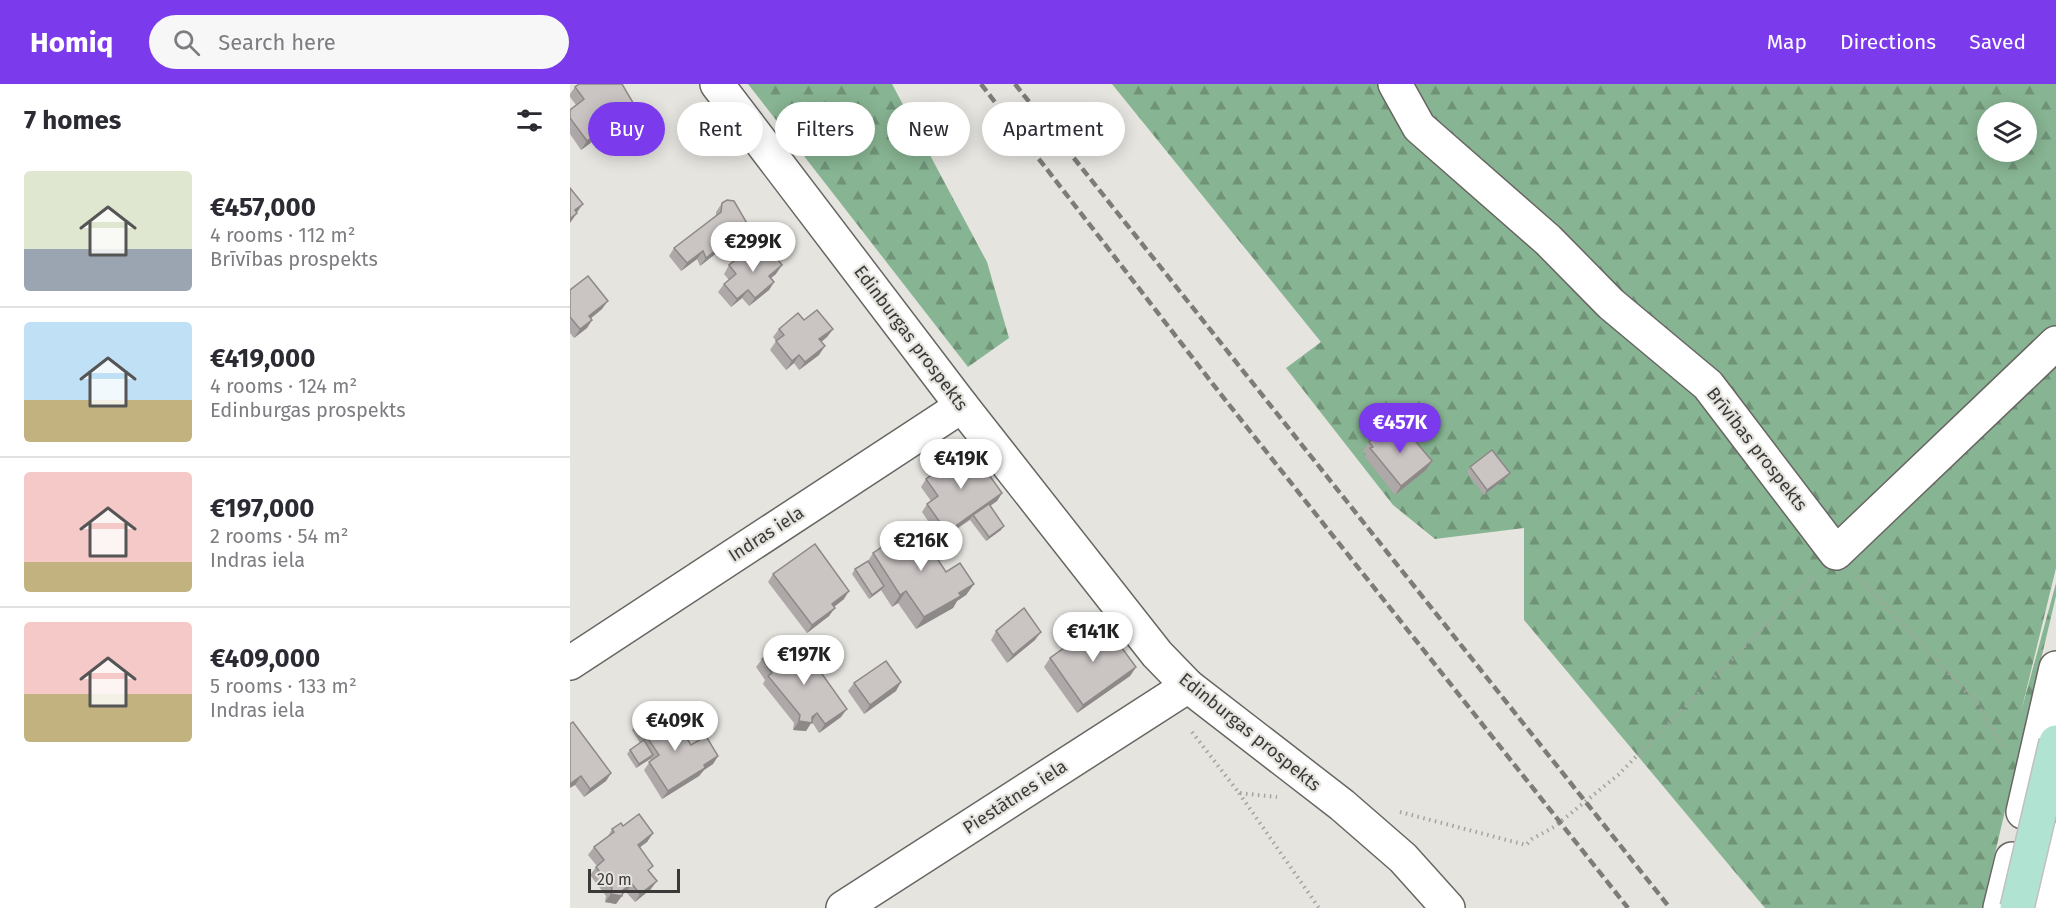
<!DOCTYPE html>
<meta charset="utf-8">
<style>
:root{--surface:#fff;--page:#f7f7f7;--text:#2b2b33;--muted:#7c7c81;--line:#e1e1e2;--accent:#7c3aed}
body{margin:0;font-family:"Fira Sans",sans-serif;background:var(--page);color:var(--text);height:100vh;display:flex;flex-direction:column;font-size:22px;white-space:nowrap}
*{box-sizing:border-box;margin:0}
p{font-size:20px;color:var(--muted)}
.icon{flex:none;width:33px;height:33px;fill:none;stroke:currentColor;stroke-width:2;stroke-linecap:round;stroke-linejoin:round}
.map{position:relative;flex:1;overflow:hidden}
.sheet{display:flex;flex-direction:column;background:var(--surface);width:570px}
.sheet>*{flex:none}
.banner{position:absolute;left:18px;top:18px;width:570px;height:54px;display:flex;gap:12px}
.tools{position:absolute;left:1407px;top:18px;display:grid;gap:12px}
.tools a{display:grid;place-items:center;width:60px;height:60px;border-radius:50%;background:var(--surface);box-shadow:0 3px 15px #0003;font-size:30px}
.scale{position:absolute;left:18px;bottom:15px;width:92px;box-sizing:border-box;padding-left:6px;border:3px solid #3b3a38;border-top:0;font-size:16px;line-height:21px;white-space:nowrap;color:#3b3a38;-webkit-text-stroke:4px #e6e4df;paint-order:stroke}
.price{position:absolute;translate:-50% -51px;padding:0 14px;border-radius:21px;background:#fff;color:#222;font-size:20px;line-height:39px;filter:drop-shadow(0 2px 3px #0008)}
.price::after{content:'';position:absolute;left:50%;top:36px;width:18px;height:14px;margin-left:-9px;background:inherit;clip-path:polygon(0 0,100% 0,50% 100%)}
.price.selected{background:var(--accent);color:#fff}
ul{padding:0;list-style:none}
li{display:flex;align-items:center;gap:18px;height:150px;padding:0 24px}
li+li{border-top:2px solid var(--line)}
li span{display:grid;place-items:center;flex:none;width:168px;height:120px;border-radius:6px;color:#555}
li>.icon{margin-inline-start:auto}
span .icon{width:72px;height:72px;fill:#fffc;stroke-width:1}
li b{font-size:26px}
h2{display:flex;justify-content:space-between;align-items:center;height:72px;padding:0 24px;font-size:26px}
.pill{padding:0 21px;border-radius:27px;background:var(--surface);box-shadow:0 3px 15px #0003;font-size:21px;line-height:54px}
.pill.selected{background:var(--accent);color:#fff}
header{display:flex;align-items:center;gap:36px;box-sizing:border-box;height:84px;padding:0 30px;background:var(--accent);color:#fff}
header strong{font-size:28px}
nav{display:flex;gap:33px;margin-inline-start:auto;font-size:21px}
.search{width:420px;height:54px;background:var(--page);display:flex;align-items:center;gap:15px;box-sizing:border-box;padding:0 21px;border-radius:33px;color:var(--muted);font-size:22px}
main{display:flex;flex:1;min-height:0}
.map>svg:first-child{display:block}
.forest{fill:url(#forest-firs);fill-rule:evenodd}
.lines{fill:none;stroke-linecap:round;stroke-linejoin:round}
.minor-casing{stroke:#686662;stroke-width:36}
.path{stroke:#a4a39f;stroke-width:4;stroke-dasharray:1.5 4.5;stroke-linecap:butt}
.minor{stroke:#fff;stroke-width:33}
.rail{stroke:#7d7c79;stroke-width:4.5;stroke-dasharray:9 4.5;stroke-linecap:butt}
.major-bridge-casing{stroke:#c0c0bf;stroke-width:36;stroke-linecap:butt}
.major-bridge{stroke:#b0e3d1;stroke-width:33}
.wall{fill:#aea9a8}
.shaded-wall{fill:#8d8988}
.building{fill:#cac4c3;stroke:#8d8988;stroke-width:1.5}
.labels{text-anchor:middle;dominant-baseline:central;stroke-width:4.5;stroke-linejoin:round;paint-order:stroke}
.street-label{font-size:18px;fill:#3b3a38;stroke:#e6e4df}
</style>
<header>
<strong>Homiq</strong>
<div class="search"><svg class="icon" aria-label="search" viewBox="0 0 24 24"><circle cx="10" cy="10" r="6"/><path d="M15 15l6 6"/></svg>Search here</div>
<nav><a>Map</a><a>Directions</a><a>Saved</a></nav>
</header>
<main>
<section class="sheet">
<h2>7 homes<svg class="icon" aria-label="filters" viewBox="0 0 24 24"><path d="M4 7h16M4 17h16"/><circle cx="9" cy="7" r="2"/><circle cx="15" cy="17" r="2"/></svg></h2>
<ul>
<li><span style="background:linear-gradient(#dfe7d0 65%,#9aa5b1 0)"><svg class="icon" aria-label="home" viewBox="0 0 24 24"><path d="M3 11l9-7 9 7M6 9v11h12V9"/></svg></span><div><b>€457,000</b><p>4 rooms · 112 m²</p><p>Brīvības prospekts</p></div></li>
<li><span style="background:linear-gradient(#bfe0f5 65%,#c2b280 0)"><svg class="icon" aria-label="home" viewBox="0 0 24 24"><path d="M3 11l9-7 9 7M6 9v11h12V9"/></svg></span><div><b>€419,000</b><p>4 rooms · 124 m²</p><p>Edinburgas prospekts</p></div></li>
<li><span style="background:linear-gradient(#f6c9c9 75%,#c2b280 0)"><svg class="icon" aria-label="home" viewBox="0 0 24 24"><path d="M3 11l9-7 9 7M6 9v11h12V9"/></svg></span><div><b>€197,000</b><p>2 rooms · 54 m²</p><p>Indras iela</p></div></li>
<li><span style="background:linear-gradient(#f6c9c9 60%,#c2b280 0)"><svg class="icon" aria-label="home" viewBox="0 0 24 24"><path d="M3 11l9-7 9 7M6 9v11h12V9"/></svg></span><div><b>€409,000</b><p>5 rooms · 133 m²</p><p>Indras iela</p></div></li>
</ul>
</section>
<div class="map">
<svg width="1486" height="824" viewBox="0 0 1486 824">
<defs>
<pattern id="forest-firs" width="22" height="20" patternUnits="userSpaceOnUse" patternTransform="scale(1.5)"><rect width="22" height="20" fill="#87b492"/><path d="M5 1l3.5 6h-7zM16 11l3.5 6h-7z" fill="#709378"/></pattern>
</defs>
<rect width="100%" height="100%" fill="#e6e4df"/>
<g class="forest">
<polygon points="178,0 322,0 417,178 439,254 398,283"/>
<path d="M 542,0 L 1486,0 L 1486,484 L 1451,628 L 1486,499 L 1486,512 L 1412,824 L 1195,824 L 954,536 L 954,444 L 865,455 L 823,421 L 716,284 L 751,258 ZM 1418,28 L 1456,28 L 1456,68 L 1418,68 Z"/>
</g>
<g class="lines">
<g class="minor-casing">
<g id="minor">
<polyline points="147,0 392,322 587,570 618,602 772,721 833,774 878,824"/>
<polyline points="825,0 849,43 978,156 1041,220 1138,301 1266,469 1486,259"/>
<polyline points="0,579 392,322"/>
<polyline points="1453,728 1486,584"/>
<polyline points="273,824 618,602"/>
<polyline points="1430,824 1442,775"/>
<polyline points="1471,824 1486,755"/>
</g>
</g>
<g class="path">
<polyline points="1288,493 1406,618 1434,664"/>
<polyline points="622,648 669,709 707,713"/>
<polyline points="669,709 749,824"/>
<polyline points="830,728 956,761 962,755 984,743 1048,691 1245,491"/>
</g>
<use href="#minor" class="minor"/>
<g class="rail">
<polyline points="411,0 649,308 1058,824"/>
<polyline points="445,0 1100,824"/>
</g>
<g class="major-bridge-casing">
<polyline id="major-bridge" points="1447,824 1486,658"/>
</g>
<use href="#major-bridge" class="major-bridge"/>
</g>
<g class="wall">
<polygon points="5,3 59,30 54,33 53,47 36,60 30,52 11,66 0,50 0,26 6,21 0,13 0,10"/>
<polygon points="152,119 172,149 130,182 127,175 111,187 99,172 104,164 146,132 146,128"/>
<polygon points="184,172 206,190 201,194 204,198 199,206 179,222 172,214 161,223 148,208 154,200 159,196 154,190 159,181"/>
<polygon points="0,206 32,225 21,234 22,236 17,244 4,254 0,249"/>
<polygon points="234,236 263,245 257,253 251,258 249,271 229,286 224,279 216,286 200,266 206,257 203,253 209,245"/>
<polygon points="812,355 862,377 856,386 825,411 795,373 796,370 793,367 799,358"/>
<polygon points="900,383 937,393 914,411 897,388"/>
<polygon points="356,395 432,409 427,417 420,422 431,446 416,457 400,436 371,456 352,428 357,420 361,417 351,403"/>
<polygon points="303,469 376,488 404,500 396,511 387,517 383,524 346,545 328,519 322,523 311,506 299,515 282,490 285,485 298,477"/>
<polygon points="203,490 274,515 264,523 259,532 237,549 198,498"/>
<polygon points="426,547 465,556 437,579 421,556"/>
<polygon points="480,574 566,583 560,592 507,629 474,583"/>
<polygon points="192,575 218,577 271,633 249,649 242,638 236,647 223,646 224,639 193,600 195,596 186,583"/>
<polygon points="284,599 326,607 294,630 278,607"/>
<polygon points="67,638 94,638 112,656 121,661 148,672 143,680 134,686 129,692 92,715 74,686 81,676 80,675 66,684 57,670 60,666 70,659 62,646"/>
<polygon points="0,640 41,689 36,697 14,713 5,701"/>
<polygon points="53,742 83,749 77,758 70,763 79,788 81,805 65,818 56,808 52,810 46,820 35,818 36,812 20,791 27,782 18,771 24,763 37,754 42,745"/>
</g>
<g class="shaded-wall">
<polygon points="65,22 59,30 47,39 52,31"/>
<polygon points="59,39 53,47 36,60 42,52"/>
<polygon points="36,43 30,52 11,66 17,57"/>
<polygon points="13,120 5,131 7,129 0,139 0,133 5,126"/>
<polygon points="178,141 172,149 130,182 136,174"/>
<polygon points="133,167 127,175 111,187 117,179"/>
<polygon points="212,181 206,190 193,200 199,192"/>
<polygon points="204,198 199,206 179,222 185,214"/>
<polygon points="178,206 172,214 161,223 167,215"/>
<polygon points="38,217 32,225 14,240 19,232"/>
<polygon points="22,236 17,244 4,254 10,245"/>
<polygon points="263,245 257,253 244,264 249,255"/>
<polygon points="255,262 249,271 229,286 235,278"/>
<polygon points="229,271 224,279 216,286 222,277"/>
<polygon points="862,377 856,386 825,411 831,402"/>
<polygon points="940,389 937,393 914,411 917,406"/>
<polygon points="432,409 427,417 404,433 403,431 400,435 371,456 377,448"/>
<polygon points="434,442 431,446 416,457 419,453"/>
<polygon points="404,500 396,511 387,517 383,524 346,545 354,533"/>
<polygon points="314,502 311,506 299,515 302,511"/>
<polygon points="279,507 274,515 256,529 262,520"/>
<polygon points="336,507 328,519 322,523 330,511"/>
<polygon points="265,524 259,532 237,549 242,541"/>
<polygon points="471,548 465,556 437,579 443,571"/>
<polygon points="566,583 560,592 507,629 513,621"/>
<polygon points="331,598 326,607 294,630 300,621"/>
<polygon points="277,625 271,633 249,649 255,640"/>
<polygon points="247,629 236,647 223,646 229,637 242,633"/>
<polygon points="83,671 80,675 66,684 69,680"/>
<polygon points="148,672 143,680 134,686 129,692 92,715 98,707 134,681"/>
<polygon points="41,689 36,697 14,713 20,705"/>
<polygon points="11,692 5,701 0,704 0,700"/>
<polygon points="83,749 77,758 62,769 68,761"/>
<polygon points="87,797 81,805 65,818 70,810"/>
<polygon points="62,800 56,808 50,812 52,812 46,820 35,818 41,810 53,806"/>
</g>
<g class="building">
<polygon points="9,0 52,0 65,22 52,31 59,39 42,52 36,43 17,57 0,34 0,26 14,15 5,3"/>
<polygon points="0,104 13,120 5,126 7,129 0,135"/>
<polygon points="157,116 164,117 178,141 136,174 133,167 117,179 104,164 151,128 152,119"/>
<polygon points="197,162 212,181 199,192 204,198 185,214 178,206 167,215 154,200 166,190 159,181 179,166 184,172"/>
<polygon points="18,192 38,217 19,232 22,236 10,245 0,233 0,206"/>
<polygon points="247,226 263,245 249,255 255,262 235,278 229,271 222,277 206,257 214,251 209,245 228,229 234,236"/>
<polygon points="831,340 862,377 831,402 800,364 803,363 799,358 808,351 812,355"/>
<polygon points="400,364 432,409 377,448 357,420 368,412 356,395"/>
<polygon points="922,366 940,389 917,406 900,383"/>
<polygon points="419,420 434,442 419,453 403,431"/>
<polygon points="345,441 376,488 390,479 404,500 389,509 391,512 354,533 336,507 330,511 303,469"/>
<polygon points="245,460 279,507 262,520 265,524 242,541 203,490"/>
<polygon points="298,477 314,502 302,511 285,485"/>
<polygon points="454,524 471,548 443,571 426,547"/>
<polygon points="532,537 566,583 513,621 480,574"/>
<polygon points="209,563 218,577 235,566 277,625 255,640 247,629 242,633 242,639 229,637 230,631 198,592 202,589 192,575"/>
<polygon points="316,577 331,598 300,621 284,599"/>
<polygon points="87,626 94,638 99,635 112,656 116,653 121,661 136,652 148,672 134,681 135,684 98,707 79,678 89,671 67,638"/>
<polygon points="3,638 41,689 20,705 11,692 0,700 0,640"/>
<polygon points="74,656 83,671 69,680 60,666"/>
<polygon points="69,730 83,749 68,761 83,782 78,786 87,797 70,810 62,800 53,806 52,812 41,810 42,804 26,783 34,776 24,763 44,748 42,745 51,739 53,742"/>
</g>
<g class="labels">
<g class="street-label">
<text transform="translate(341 254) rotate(53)">Edinburgas prospekts</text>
<text transform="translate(1187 365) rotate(52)">Brīvības prospekts</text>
<text transform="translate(196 450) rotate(-33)">Indras iela</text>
<text transform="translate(680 648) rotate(39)">Edinburgas prospekts</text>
<text transform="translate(445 713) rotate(-33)">Piestātnes iela</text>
</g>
</g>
</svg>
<div class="tools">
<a><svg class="icon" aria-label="layers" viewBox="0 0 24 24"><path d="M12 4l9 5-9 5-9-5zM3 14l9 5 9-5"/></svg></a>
</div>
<div class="scale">20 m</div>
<b class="price" style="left:183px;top:189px">€299K</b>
<b class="price selected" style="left:830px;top:370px">€457K</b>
<b class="price" style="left:391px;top:406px">€419K</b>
<b class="price" style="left:351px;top:488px">€216K</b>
<b class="price" style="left:523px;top:579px">€141K</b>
<b class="price" style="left:234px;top:602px">€197K</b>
<b class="price" style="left:105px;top:668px">€409K</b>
<div class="banner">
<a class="pill selected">Buy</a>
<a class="pill">Rent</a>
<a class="pill">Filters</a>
<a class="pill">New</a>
<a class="pill">Apartment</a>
</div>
</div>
</main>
